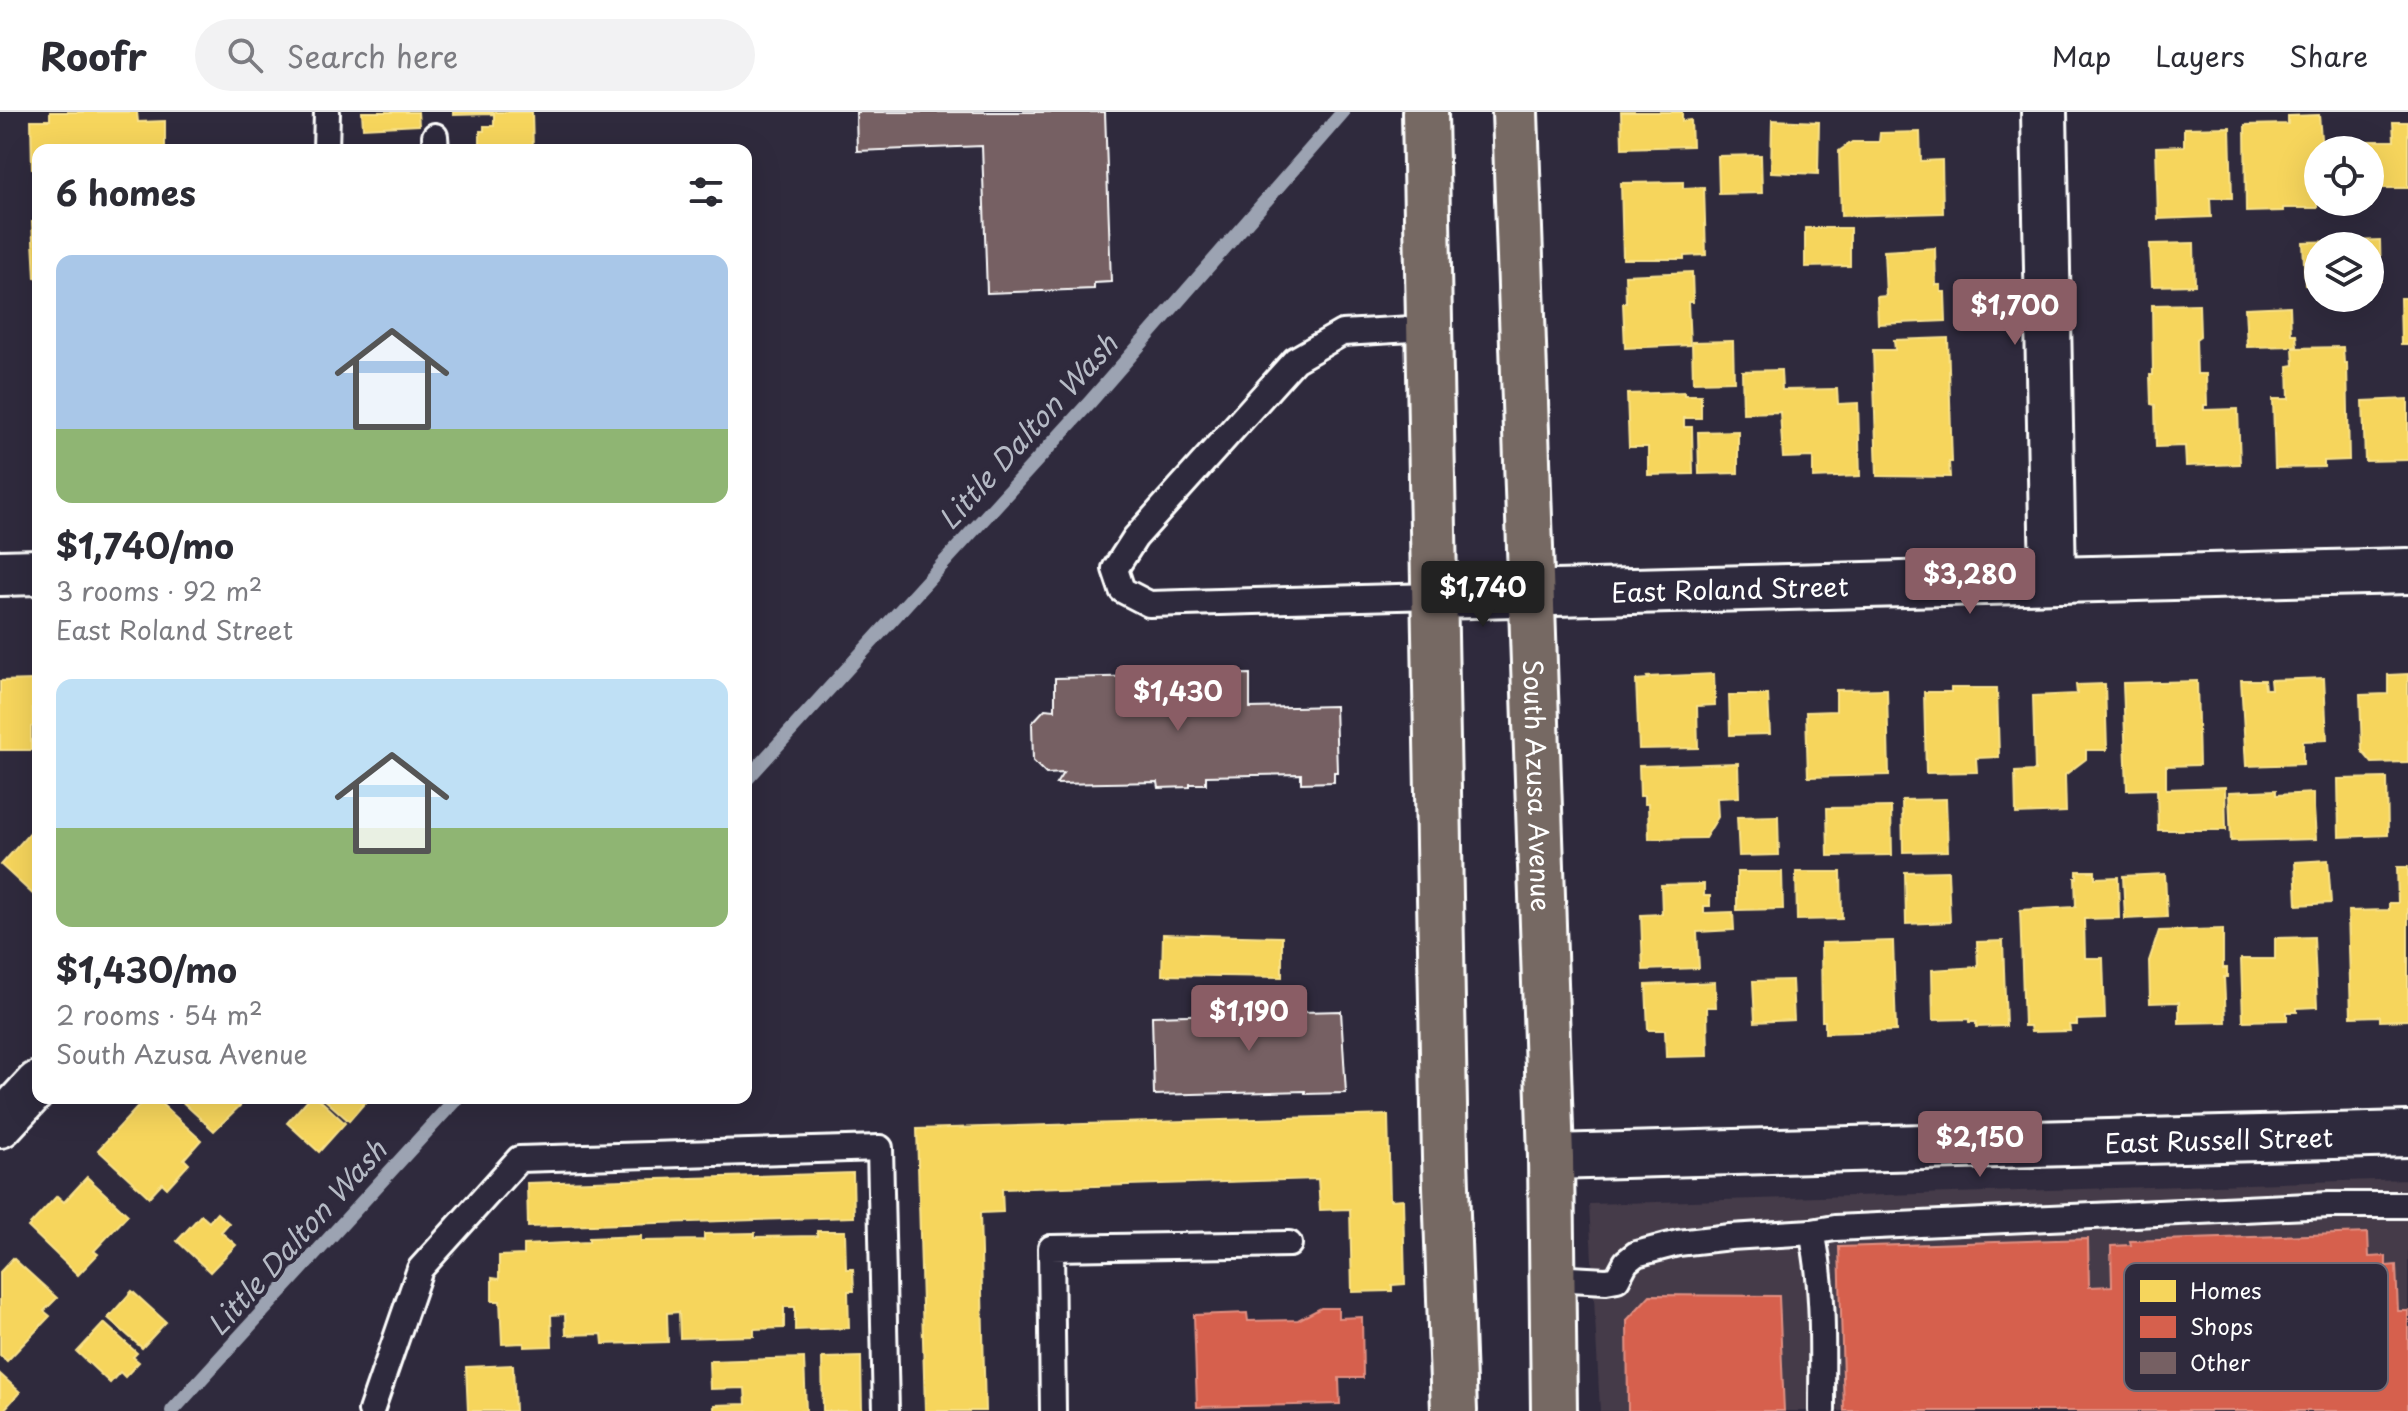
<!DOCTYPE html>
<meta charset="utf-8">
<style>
:root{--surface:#fff;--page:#f2f2f3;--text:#2b2b33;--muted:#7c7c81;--line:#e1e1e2;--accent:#8a5d65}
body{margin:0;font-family:"Playpen Sans",sans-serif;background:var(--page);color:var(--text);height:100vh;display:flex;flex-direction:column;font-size:30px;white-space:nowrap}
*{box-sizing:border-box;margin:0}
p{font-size:26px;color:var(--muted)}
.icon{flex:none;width:44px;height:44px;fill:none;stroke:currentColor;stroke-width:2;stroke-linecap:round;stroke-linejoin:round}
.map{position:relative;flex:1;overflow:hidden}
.drawer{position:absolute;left:32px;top:32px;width:720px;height:960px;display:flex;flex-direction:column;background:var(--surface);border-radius:16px;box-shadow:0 8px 32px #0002}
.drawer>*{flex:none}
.buttons{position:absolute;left:2304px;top:24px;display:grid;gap:16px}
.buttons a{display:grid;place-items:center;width:80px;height:80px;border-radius:50%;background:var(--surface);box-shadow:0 8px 32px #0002;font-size:40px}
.price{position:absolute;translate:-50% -68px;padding:0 18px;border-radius:8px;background:var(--accent);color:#fff;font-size:26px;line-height:52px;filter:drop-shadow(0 2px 4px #0008)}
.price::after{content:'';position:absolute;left:50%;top:48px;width:24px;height:18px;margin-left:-12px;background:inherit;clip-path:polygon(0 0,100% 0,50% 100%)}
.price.active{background:#222;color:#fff}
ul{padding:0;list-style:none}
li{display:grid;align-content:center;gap:16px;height:424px;padding:0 24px}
li span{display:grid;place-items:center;height:248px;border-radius:16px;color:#555}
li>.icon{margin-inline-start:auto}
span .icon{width:144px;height:144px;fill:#fffc;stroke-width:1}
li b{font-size:34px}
h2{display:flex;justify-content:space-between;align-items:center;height:96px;padding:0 24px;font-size:34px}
header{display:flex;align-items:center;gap:48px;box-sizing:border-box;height:112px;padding:0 40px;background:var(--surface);border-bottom:2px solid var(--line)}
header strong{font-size:38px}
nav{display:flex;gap:44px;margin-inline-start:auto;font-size:28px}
.search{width:560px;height:72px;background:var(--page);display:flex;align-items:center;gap:20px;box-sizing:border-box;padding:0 28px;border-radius:44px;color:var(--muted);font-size:30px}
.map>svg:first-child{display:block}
.built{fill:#443a48}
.homes{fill:#f6d55c;stroke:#f9e28d;stroke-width:2}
.shops{fill:#d6604d;stroke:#e29082;stroke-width:2}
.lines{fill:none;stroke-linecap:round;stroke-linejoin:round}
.stream{stroke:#9ca3b2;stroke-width:14}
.building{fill:#766063;stroke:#fff;stroke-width:2}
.service-casing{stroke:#fff;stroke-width:30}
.minor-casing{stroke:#fff;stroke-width:50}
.primary-casing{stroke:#fff;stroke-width:50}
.service{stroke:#2f2a3d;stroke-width:24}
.minor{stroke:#2f2a3d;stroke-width:44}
.primary{stroke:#766964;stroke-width:44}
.labels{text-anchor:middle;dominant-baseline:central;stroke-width:8;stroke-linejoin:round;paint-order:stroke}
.street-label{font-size:26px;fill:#fff;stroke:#2f2a3d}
.water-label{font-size:28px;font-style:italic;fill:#b5bac5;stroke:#2f2a3d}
.key{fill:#2f2a3d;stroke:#6d6a77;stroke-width:2}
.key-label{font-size:22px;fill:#fff}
</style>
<header>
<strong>Roofr</strong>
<div class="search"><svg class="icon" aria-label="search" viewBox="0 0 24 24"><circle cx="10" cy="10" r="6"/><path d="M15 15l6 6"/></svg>Search here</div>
<nav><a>Map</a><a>Layers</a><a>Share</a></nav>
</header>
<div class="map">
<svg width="2408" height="1299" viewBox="0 0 2408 1299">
<rect width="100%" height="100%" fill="#2f2a3d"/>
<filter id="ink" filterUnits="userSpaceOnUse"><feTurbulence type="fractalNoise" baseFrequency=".0125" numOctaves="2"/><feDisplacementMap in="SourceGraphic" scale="16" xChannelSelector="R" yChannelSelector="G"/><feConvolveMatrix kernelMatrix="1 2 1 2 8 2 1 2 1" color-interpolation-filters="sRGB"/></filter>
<g filter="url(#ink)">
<polygon class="built" points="2408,1067 2408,1299 1600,1299 1589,1092"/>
<g class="homes">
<polygon points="50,0 137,0 138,10 165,9 165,38 38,38 38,57 32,57 31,8 50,8"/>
<polygon points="362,0 418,0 419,13 363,16"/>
<polygon points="453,0 532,0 533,38 480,38 480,19 484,19 484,14 494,14 494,2 453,3"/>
<polygon points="1621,0 1682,0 1682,9 1691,8 1692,34 1622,36"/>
<polygon points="2319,3 2322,38 2318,38 2317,96 2283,96 2283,99 2246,100 2245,13 2288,12 2288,4"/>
<polygon points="1772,8 1819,10 1818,62 1771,60"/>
<polygon points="2393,10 2408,10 2408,76 2370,76 2370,38 2367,38 2367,29 2394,29"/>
<polygon points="2230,15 2232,86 2210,86 2211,105 2158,107 2156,35 2184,34 2184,16"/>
<polygon points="1920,20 1921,49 1942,48 1943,101 1841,104 1839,39 1852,30 1879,30 1880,21"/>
<polygon points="1761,43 1762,81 1719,82 1718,44"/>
<polygon points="1683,70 1683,76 1704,75 1706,143 1684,144 1684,147 1623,147 1621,71"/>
<polygon points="36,98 38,98 38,166 35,166 32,110 37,110"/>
<polygon points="1805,116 1850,116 1850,154 1805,155"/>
<polygon points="2380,128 2381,169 2370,170 2370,134 2353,134 2353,129"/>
<polygon points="2346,129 2347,134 2318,134 2318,173 2305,173 2303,130"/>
<polygon points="2194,131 2195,173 2152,174 2150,132"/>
<polygon points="1935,136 1936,173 1941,173 1941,180 1945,180 1946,209 1878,212 1877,185 1886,184 1884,139"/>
<polygon points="1692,160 1693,190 1688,190 1690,233 1625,236 1623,191 1626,191 1625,163"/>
<polygon points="2400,186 2408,186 2408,233 2401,233"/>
<polygon points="2199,192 2200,224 2196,227 2197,262 2206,262 2207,293 2204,293 2204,298 2238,297 2240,352 2186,354 2185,334 2156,335 2155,293 2151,292 2150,263 2153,263 2152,193"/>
<polygon points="2290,194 2291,222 2296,222 2297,234 2247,235 2245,196"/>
<polygon points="1948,226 1952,350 1949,350 1950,365 1877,364 1873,238 1895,238 1894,228"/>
<polygon points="1733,229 1734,269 1693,270 1692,230"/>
<polygon points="2343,235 2344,251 2347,251 2349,348 2324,349 2324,355 2275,356 2273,287 2289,287 2288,254 2294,253 2293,236"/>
<polygon points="1781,258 1782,278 1837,277 1838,292 1858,291 1860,364 1813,366 1813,345 1783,346 1780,300 1743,301 1742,259"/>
<polygon points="1684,280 1684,283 1701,283 1701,306 1684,306 1684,315 1692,315 1693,362 1648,363 1648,335 1629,335 1627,282"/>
<polygon points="2408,287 2408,348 2365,349 2363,289"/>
<polygon points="1738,319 1738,361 1699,362 1698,320"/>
<polygon points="1714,562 1715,593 1697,594 1698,636 1639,637 1636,568 1648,567 1647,565"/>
<polygon points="2408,562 2408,650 2372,651 2362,639 2360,583 2388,582 2388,563"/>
<polygon points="2324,566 2327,628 2303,629 2303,652 2246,654 2241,568 2264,568 2265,577 2271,577 2270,568"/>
<polygon points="32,568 33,614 31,615 31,638 0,638 0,569"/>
<polygon points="2197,569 2199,653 2166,654 2166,677 2225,675 2226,718 2158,718 2157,677 2127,678 2123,571"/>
<polygon points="2105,572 2107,638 2086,638 2086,647 2065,663 2066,700 2016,702 2015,660 2035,659 2033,584 2077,582 2076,573"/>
<polygon points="1951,576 1997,576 1999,645 1976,646 1977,660 1926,661 1924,580 1951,580"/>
<polygon points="1887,577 1889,663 1808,665 1806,600 1836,599 1836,578"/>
<polygon points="1729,583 1768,583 1770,622 1730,623"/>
<polygon points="1738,651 1739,685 1717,686 1718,705 1705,726 1649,727 1648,692 1644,692 1644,684 1640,684 1639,654"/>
<polygon points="2387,666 2388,723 2339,725 2338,667"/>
<polygon points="2276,678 2276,683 2313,681 2316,727 2231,729 2229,680"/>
<polygon points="1946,687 1948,739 1903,740 1902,688"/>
<polygon points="1891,695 1892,743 1828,744 1827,696"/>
<polygon points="1778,704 1779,743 1739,744 1737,705"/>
<polygon points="38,706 38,787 1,753 35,715 33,712"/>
<polygon points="2328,748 2331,791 2297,793 2295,750"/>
<polygon points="2397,755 2408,755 2408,908 2380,909 2380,904 2351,905 2348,799 2389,798 2389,791 2398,791"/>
<polygon points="1948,759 1950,810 1906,812 1905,760"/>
<polygon points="2077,759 2095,759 2095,766 2118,765 2119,806 2084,807 2085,846 2103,846 2105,907 2077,908 2077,913 2069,913 2070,919 2031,920 2030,914 2024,914 2020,798 2076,795 2075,766 2077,766"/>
<polygon points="1737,760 1782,760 1783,797 1737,798"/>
<polygon points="1796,760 1841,760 1842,807 1797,808"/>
<polygon points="2165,762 2167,805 2125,807 2123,764"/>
<polygon points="1704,772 1704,784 1710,784 1710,794 1704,794 1704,801 1733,800 1734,818 1697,820 1699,856 1643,858 1641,803 1662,802 1661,773"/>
<polygon points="2223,817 2223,856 2227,856 2227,865 2224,865 2226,910 2179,911 2179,890 2150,891 2149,849 2159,819"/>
<polygon points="1163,822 1282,825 1282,865 1162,863"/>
<polygon points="2314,825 2317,895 2297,896 2297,900 2287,900 2287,908 2243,909 2241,847 2275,847 2275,826"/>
<polygon points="1893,829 1896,919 1825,921 1825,909 1822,909 1821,831"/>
<polygon points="2003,829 2006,914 1976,915 1976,910 1969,910 1969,907 1933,908 1932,858 1978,855 1977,830"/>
<polygon points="1792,868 1794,908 1755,910 1753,869"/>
<polygon points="1715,870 1716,895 1707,895 1708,944 1666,945 1665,918 1648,918 1646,873"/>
<polygon points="146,986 155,986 201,1028 184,1047 189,1052 167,1076 162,1071 149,1085 98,1038"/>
<polygon points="178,986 248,986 214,1019"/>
<polygon points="309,986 318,986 345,1011 319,1040 287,1011"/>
<polygon points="323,986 369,986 349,1009"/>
<polygon points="1388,1003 1390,1088 1403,1087 1405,1172 1392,1173 1392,1179 1352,1180 1350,1097 1320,1098 1318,1067 1002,1077 1003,1100 980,1101 985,1299 925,1299 917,1017"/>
<polygon points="853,1061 854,1105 528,1115 527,1071"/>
<polygon points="87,1065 128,1103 94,1139 98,1142 78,1163 28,1115 57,1084 64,1090"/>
<polygon points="217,1101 229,1111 221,1120 236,1133 210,1160 177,1129 201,1103 209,1110"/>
<polygon points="817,1119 845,1119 846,1157 853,1157 854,1179 848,1179 849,1216 795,1218 795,1195 784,1195 784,1216 754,1217 754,1224 680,1226 679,1200 667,1201 668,1230 603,1232 602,1222 566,1223 565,1202 551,1203 552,1234 524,1235 524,1231 502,1232 500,1189 492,1189 492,1166 499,1167 499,1144 524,1143 524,1133 589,1130 589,1126 641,1124 641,1129 704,1128 704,1122 755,1121 755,1125 817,1124"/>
<polygon points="13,1146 57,1186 44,1199 50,1204 7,1249 0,1243 0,1160"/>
<polygon points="132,1179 166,1210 142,1236 108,1206"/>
<polygon points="104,1211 137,1241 133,1245 139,1250 125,1265 120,1260 110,1271 77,1240"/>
<polygon points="861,1245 862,1299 823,1299 822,1246"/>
<polygon points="804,1246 806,1299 714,1299 714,1293 746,1292 745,1276 710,1277 709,1249"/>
<polygon points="513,1253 515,1299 468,1299 466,1255"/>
<polygon points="0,1262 20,1280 3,1299 0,1299"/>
</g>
<g class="shops">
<polygon points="2368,1121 2369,1145 2386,1144 2386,1154 2396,1153 2398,1199 2408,1199 2408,1299 1844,1299 1839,1135 2088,1127 2089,1175 2112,1174 2111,1134 2131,1133 2130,1129"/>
<polygon points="1650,1183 1779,1184 1784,1299 1628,1299 1627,1208"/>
<polygon points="1321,1196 1338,1196 1338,1206 1362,1205 1363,1266 1339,1266 1340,1292 1197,1295 1194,1203 1247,1201 1248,1209 1298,1208"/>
</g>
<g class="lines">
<g class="stream">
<polyline points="746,668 1090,290 1343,0"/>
<polyline points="172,1299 457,986"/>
</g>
</g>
<g class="building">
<polygon points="856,0 1105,0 1111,170 1094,171 1094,177 987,181 982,34 857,39"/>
<polygon points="1250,562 1250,596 1335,594 1337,660 1334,660 1334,670 1301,671 1301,662 1206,664 1206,672 1190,672 1190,675 1159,676 1158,670 1056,672 1063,661 1046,662 1033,649 1032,611 1045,597 1055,598 1055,566"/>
<polygon points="1341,899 1346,981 1305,982 1305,979 1154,983 1152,904"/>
</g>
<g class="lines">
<g class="service-casing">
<g id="service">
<polyline points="435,24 436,38"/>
<polyline points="326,38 327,0"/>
<polyline points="1430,216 1342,221 1295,248 1135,426 1115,457 1122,478 1149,492 1434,484"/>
<polyline points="1812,1120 1835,1116 2329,1093 2408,1093"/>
<path d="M 1552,1166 L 1606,1169 L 1617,1167 L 1626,1150 L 1636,1142 L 1678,1131 L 1730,1125 L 1812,1120 C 1825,1179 1822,1239 1822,1299"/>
<polyline points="371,1299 420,1157 519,1047 880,1036 886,1299"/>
<polyline points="1053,1299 1051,1136 1289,1132"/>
</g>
</g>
<g class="minor-casing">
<g id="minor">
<polyline points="2044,0 2053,468"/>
<polyline points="0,461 38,460"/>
<path id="s1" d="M 1434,484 L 2408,459"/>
<polyline points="0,1013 38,972"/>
<path id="s2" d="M 1551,1045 L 2408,1022"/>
</g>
</g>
<g class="primary-casing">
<g id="primary">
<polyline points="1425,0 1445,1046 1454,1299"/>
<path id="s3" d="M 1515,0 L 1551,1045 L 1554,1299"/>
</g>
</g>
<use href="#service" class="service"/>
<use href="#minor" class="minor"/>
<use href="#primary" class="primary"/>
</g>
</g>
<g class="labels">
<g class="street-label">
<text stroke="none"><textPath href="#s1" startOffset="296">East Roland Street</textPath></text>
<text stroke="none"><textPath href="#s3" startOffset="674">South Azusa Avenue</textPath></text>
<text stroke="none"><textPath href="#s2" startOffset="668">East Russell Street</textPath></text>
</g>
<g class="water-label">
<text transform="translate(1027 319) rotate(-48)">Little Dalton Wash</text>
<text transform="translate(296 1125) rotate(-48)">Little Dalton Wash</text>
</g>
</g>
<rect x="2124" y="1151" width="264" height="128" rx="12" class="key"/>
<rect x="2140" y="1168" width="36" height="22" fill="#f6d55c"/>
<rect x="2140" y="1204" width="36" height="22" fill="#d6604d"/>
<rect x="2140" y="1240" width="36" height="22" fill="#766063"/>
<g class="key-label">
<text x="2190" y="1187">Homes</text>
<text x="2190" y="1223">Shops</text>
<text x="2190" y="1259">Other</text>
</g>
</svg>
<div class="buttons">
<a><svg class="icon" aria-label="locate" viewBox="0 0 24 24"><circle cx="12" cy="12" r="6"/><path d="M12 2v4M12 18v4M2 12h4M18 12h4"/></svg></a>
<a><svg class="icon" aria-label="layers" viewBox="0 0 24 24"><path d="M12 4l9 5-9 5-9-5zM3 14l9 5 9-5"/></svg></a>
</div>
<b class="price" style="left:2015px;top:235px">$1,700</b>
<b class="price" style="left:1970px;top:504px">$3,280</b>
<b class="price active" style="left:1483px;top:517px">$1,740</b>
<b class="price" style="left:1178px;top:621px">$1,430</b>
<b class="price" style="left:1249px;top:941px">$1,190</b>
<b class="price" style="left:1980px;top:1067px">$2,150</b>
<section class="drawer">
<h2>6 homes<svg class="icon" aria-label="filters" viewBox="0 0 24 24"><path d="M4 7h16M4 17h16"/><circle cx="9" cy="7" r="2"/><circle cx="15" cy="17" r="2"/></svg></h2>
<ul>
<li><span style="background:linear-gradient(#a9c7e8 70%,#8fb573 0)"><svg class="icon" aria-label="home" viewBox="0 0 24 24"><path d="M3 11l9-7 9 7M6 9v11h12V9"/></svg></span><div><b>$1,740/mo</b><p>3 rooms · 92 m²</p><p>East Roland Street</p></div></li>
<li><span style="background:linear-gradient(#bfe0f5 60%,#8fb573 0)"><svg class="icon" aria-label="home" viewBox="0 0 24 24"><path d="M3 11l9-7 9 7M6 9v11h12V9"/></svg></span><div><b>$1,430/mo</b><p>2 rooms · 54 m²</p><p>South Azusa Avenue</p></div></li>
</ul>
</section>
</div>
